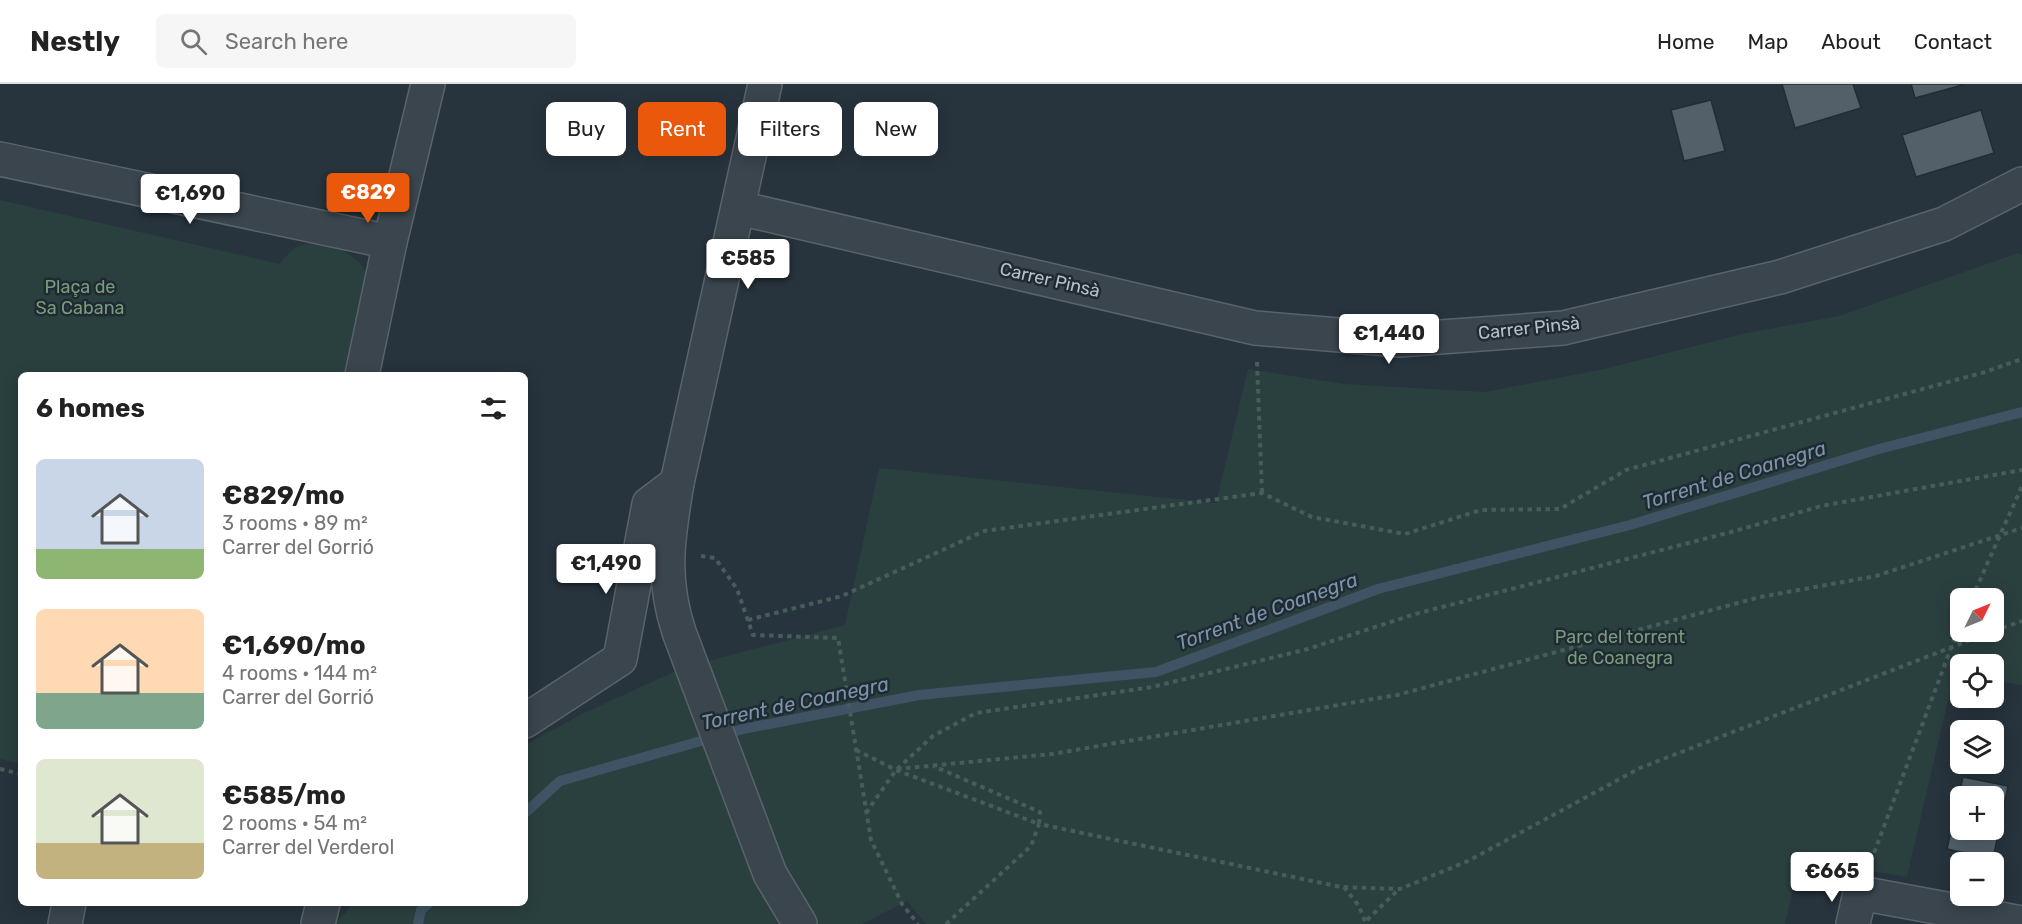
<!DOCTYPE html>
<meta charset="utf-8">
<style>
:root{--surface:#fff;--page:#f6f6f6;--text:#222;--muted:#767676;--line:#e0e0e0;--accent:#ea580c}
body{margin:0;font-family:Rubik,sans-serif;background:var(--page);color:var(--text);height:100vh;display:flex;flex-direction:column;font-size:22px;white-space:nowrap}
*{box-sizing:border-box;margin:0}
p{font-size:20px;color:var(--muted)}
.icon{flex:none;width:33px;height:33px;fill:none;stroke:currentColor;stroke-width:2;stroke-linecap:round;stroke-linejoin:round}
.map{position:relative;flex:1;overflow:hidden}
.panel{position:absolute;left:18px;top:288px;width:510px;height:534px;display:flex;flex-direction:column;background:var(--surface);border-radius:9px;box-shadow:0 3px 15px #0003}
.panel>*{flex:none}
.top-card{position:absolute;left:546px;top:18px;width:570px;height:54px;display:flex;gap:12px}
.needle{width:39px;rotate:47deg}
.controls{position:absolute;left:1950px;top:504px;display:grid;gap:12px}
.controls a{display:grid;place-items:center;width:54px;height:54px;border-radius:9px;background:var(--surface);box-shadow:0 3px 15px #0003;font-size:30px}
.price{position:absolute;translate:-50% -51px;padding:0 14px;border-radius:6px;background:#fff;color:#222;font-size:20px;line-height:39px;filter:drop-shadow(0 2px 3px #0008)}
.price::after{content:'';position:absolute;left:50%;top:36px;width:18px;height:14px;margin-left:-9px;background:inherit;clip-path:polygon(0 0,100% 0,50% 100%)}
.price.current{background:var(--accent);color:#fff}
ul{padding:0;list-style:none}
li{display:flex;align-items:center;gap:18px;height:150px;padding:0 18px}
li span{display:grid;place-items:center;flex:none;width:168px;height:120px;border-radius:9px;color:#555}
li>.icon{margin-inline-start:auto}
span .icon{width:72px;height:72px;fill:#fffc;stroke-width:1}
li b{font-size:26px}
h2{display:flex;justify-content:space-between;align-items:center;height:72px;padding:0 18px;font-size:26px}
.tag{padding:0 21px;border-radius:9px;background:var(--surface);box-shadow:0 3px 15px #0003;font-size:21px;line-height:54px}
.tag.current{background:var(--accent);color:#fff}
header{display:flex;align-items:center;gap:36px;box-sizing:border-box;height:84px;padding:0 30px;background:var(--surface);border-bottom:2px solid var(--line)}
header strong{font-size:28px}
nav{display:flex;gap:33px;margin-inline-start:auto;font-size:21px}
.search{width:420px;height:54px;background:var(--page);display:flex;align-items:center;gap:15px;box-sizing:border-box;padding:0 21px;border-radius:9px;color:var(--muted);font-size:22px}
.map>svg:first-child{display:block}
.green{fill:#2a403f;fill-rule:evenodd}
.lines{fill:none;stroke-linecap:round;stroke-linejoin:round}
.stream{stroke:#3f5364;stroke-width:10}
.building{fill:#53606a;stroke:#222c34;stroke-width:1.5;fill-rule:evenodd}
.minor-casing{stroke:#59636b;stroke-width:36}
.path{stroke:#495c5c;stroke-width:4;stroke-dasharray:4.5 4.5;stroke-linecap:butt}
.minor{stroke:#3b454d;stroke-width:33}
.labels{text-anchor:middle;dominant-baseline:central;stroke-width:5;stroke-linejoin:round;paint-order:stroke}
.street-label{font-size:18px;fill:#b7c0c8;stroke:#202a32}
.park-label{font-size:18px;fill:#789c7c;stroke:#202a32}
.water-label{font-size:20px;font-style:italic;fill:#7b94a9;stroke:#202a32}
</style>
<header>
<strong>Nestly</strong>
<div class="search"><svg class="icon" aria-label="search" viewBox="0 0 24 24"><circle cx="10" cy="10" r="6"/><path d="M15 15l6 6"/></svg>Search here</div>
<nav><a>Home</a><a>Map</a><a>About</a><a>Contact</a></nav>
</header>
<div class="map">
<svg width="2022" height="840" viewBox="0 0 2022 840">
<rect width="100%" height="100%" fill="#27333d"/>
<g class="green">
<path d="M 0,116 L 280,180 C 286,172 292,164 302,161 C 326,154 358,170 368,191 L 348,291 L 21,291 L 21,680 L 0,675 Z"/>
<path d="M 2018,169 L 2022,171 L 2022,601 L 1994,597 L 1994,580 L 1960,580 L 1960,591 L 1954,590 L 1907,793 L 1800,775 L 1785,840 L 926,840 L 907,817 L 862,840 L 335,840 L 354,819 L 525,819 L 525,661 L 584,629 L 682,584 L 845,541 L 879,384 L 1216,419 L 1248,285 L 1344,300 L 1485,308 L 1604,285 L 1742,250 L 1839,232 ZM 1960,514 L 1994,514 L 1994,548 L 1960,548 Z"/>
</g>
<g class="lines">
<g class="stream">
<polyline points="525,729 560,697 743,645 919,611 1156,588 1378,505 1630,441 1879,365 2022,328"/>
<polyline points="418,840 421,826 429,819"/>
</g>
</g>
<g class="building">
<polygon points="1782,0 1853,0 1861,24 1795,44"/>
<polygon points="1911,0 1966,0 1915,14"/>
<polygon points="1711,16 1725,67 1684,77 1671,26"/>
<polygon points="1981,26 1994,69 1916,93 1902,51"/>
<path d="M 1963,693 L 2008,702 L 1993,775 L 1947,765 ZM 1960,712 L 1994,712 L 1994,746 L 1960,746 Z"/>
</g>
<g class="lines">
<g class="minor-casing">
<g id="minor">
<path d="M 765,0 L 677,399 C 668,453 661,494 679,548 L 770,790 L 800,840"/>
<polyline points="0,75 390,158"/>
<polyline points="739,124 1255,244 1399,256 1563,244 1780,193 1944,140 2022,100"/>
<polyline points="362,291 390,158 428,0"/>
<polyline points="525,637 620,575 649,420 677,399"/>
<polyline points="65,840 69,819"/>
<polyline points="318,840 323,819"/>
<polyline points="1853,840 1860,809 2022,839"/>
</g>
</g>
<g class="path">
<polyline points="1257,278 1262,409"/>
<polyline points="701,472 715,474 737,505 753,551 838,554 871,756 902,820 918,840"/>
<polyline points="1972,514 2022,402"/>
<polyline points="748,536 842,512 984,447 1262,409 1312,433 1405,450 1481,426 1560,425 1626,386 1985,288 2022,275"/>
<polyline points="1994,547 2022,537"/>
<polyline points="856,666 896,686 1039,740 1040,728 933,682"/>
<polyline points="0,685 21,690"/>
<polyline points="897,685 1052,670 1397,611 1760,513 1876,492 2022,444"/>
<polyline points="866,729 896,686 933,652 976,629 1152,603 1308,565 1415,530 1731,448 1821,422 2022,386"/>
<polyline points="1871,777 1960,540"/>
<polyline points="1344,803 1359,822 1366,840"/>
<polyline points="1367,836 1399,805"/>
<polyline points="946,840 1031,762 1039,740 1341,803 1400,805 1468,777 1640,684 1991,548"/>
</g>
<use href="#minor" class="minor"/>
</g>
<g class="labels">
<g class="street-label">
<text transform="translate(1050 196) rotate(13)">Carrer Pinsà</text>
<text transform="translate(1529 244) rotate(-6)">Carrer Pinsà</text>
</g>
<g class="park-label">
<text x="80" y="203">Plaça de<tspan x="80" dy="21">Sa Cabana</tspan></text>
<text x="1620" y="553">Parc del torrent<tspan x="1620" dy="21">de Coanegra</tspan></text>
</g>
<g class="water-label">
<text transform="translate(1734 391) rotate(-17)">Torrent de Coanegra</text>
<text transform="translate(1267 527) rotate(-20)">Torrent de Coanegra</text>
<text transform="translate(795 619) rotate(-12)">Torrent de Coanegra</text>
</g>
</g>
</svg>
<div class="controls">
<a><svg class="needle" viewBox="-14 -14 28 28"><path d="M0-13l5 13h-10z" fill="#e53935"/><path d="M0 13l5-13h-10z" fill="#767676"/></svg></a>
<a><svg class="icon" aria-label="locate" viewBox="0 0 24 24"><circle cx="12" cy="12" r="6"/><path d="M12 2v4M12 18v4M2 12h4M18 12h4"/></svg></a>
<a><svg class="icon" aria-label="layers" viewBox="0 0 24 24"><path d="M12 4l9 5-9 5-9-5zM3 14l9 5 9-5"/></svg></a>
<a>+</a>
<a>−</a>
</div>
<b class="price current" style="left:368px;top:140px">€829</b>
<b class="price" style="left:190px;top:141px">€1,690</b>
<b class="price" style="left:748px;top:206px">€585</b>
<b class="price" style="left:1389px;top:281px">€1,440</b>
<b class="price" style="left:606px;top:511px">€1,490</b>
<b class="price" style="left:1832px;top:819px">€665</b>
<div class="top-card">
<a class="tag">Buy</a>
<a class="tag current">Rent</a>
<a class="tag">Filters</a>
<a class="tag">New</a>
</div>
<section class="panel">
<h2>6 homes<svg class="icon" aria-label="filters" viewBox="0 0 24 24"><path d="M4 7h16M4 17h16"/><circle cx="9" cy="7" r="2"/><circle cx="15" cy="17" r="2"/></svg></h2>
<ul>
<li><span style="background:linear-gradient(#c9d6e8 75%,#8fb573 0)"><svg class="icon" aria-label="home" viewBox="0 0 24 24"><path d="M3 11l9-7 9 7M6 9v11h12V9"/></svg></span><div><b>€829/mo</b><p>3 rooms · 89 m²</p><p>Carrer del Gorrió</p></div></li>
<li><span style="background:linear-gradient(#ffd9b3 70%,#7fa58c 0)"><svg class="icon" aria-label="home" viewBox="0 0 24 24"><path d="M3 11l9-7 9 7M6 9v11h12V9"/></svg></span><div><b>€1,690/mo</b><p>4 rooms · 144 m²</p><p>Carrer del Gorrió</p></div></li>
<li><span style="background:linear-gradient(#dfe7d0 70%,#c2b280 0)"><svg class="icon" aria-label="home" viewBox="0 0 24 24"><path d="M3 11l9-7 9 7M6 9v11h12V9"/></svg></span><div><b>€585/mo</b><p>2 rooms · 54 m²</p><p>Carrer del Verderol</p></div></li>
</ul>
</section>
</div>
